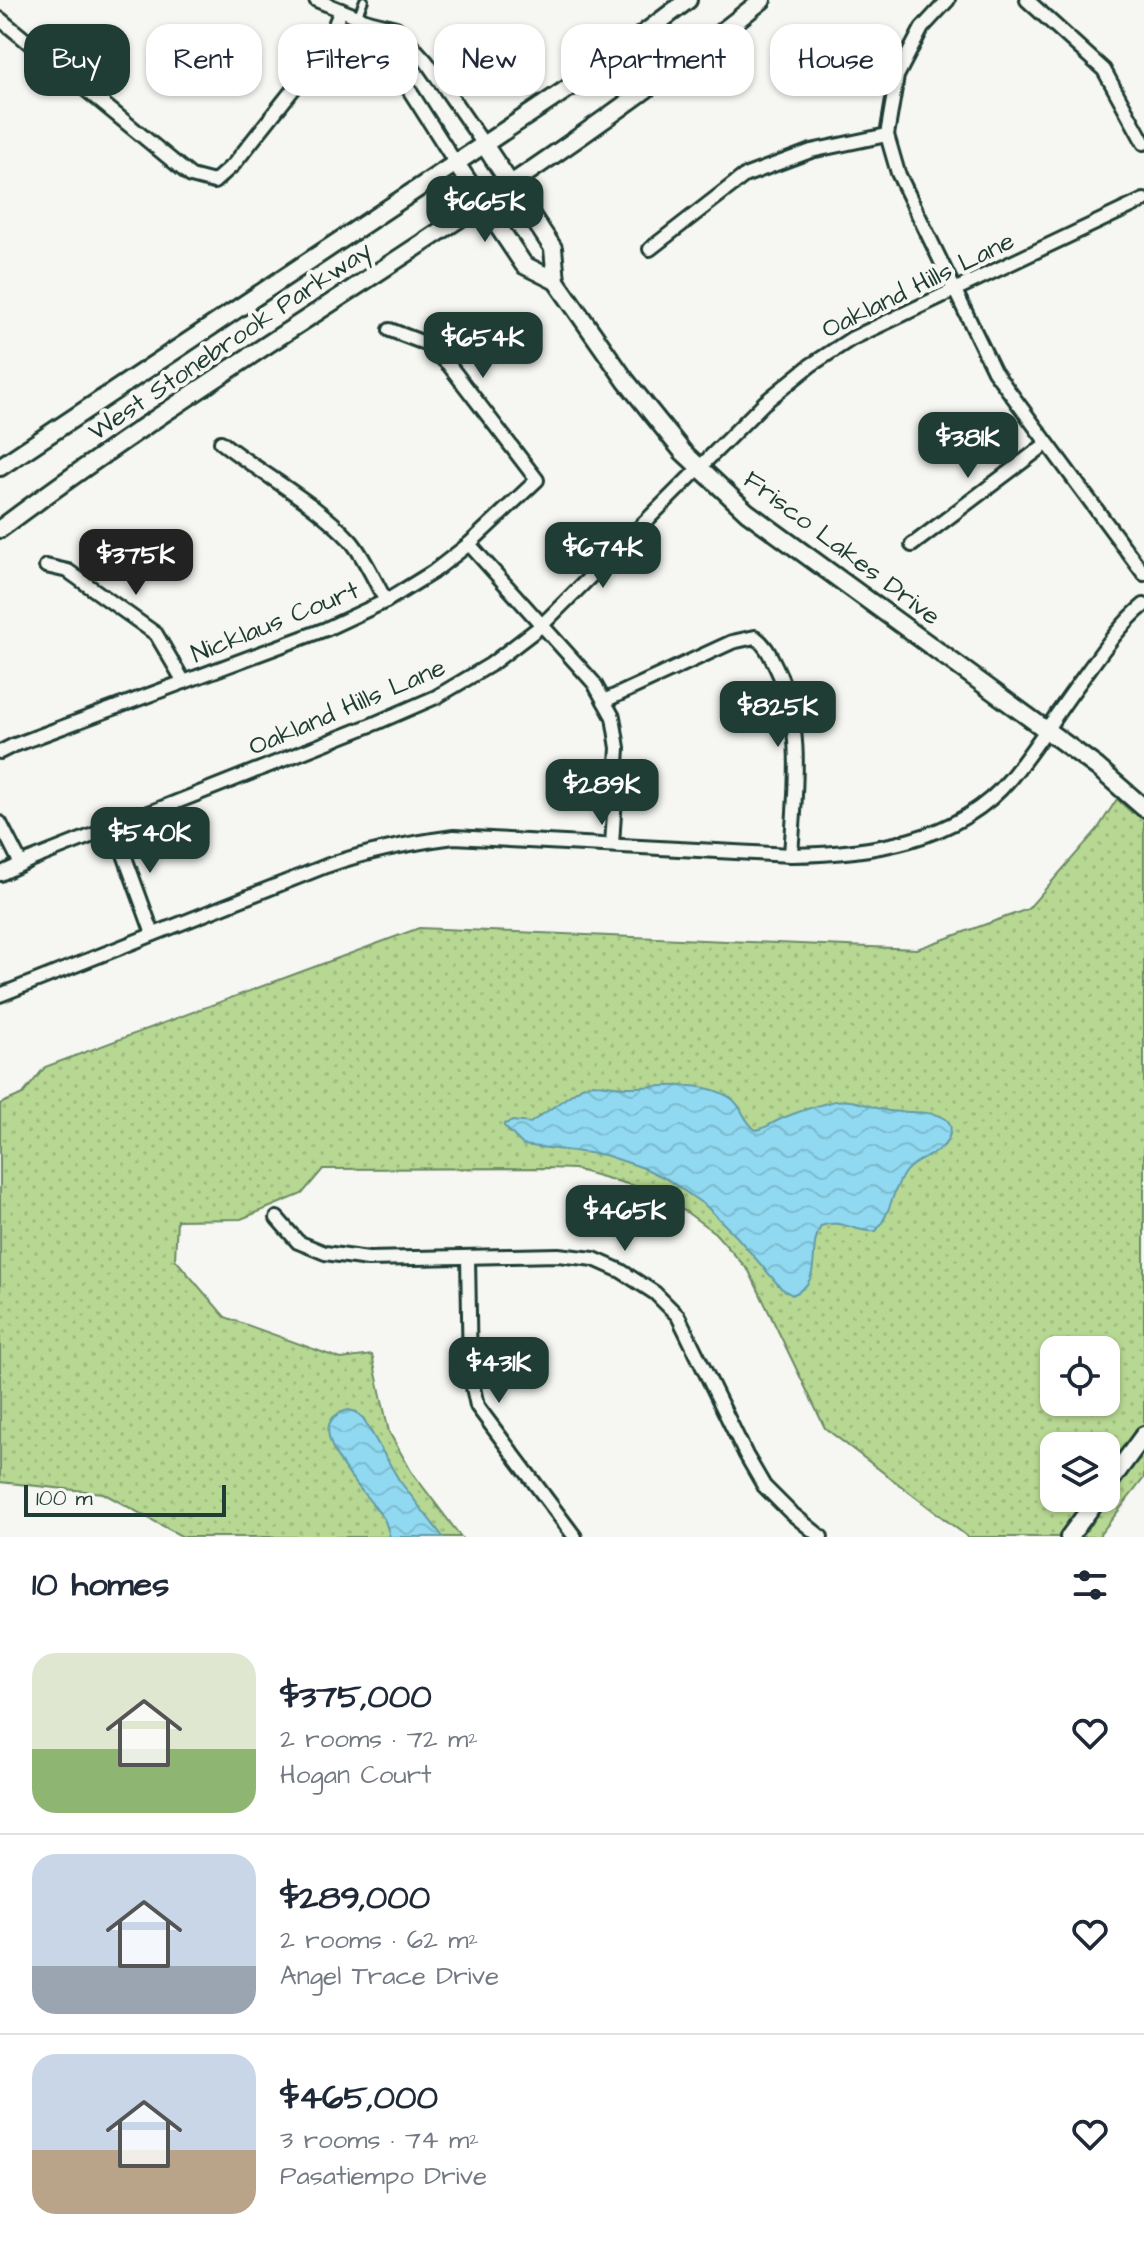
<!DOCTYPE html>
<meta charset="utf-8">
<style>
:root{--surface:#fff;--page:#f2f2f3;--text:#1f2937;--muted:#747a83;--line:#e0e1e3;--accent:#1f3d34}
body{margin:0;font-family:"Architects Daughter",sans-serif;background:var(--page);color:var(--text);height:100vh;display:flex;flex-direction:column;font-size:30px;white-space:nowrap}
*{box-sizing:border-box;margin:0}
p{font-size:26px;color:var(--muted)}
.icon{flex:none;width:44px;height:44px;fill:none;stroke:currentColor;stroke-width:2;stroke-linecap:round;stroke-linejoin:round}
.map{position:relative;height:1537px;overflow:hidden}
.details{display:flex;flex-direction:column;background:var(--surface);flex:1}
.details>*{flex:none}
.banner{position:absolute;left:24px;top:24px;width:1096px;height:72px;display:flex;gap:16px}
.fabs{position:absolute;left:1040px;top:1336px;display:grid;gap:16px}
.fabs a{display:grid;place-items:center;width:80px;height:80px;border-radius:16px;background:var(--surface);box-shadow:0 2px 6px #0004;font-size:40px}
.scale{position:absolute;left:24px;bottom:20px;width:202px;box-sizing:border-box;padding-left:8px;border:4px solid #1f3d34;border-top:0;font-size:22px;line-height:28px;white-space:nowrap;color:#1f3d34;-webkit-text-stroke:6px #f6f6f2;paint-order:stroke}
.price{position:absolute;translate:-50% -68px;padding:0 18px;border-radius:16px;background:var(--accent);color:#fff;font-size:26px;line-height:52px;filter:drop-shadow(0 2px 4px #0008)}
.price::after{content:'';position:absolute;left:50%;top:48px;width:24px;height:18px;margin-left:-12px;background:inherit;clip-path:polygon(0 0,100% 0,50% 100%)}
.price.active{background:#222;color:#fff}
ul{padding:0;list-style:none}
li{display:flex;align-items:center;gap:24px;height:200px;padding:0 32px}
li+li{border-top:2px solid var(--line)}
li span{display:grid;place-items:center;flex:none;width:224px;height:160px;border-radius:24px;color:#555}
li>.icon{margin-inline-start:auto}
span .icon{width:96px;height:96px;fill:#fffc;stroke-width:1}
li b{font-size:34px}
h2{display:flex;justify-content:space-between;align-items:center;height:96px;padding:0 32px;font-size:34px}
.chip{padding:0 28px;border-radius:24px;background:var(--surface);box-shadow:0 2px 6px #0004;font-size:28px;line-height:72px}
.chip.active{background:var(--accent);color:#fff}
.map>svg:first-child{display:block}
.grass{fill:url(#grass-dots);stroke:#6b8a63;stroke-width:2;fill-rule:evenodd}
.water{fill:url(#water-waves);stroke:#639ba5;stroke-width:2}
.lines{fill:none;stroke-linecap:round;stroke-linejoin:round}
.service-casing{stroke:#1f3d34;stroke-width:12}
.minor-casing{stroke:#1f3d34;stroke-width:18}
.tertiary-casing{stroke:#1f3d34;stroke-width:22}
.service{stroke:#f6f6f2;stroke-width:6}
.minor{stroke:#f6f6f2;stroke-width:12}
.tertiary{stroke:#f6f6f2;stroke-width:16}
.labels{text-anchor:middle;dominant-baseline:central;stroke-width:8;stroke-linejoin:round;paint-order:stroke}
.street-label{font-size:26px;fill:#1f3d34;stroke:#f6f6f2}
</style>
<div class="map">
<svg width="1144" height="1537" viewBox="0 0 1144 1537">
<defs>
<pattern id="grass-dots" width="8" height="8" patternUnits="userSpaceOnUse" patternTransform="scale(2)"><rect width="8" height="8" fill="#b7d892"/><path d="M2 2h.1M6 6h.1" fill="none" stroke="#9dba7e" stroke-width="1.8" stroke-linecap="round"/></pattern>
<pattern id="water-waves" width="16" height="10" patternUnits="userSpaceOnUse" patternTransform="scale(2)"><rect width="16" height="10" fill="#90d9f1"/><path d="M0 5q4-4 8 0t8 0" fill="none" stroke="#7cbbcf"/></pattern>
</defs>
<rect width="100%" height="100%" fill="#f6f6f2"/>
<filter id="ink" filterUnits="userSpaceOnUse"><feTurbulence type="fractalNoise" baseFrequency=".0125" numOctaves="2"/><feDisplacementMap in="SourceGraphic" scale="16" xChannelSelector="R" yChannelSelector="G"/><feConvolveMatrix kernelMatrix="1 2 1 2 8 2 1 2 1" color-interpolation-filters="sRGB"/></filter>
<g filter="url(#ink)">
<path class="grass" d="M 1117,799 L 1132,813 L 1144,802 L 1144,1478 L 1098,1537 L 968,1537 L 825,1428 L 749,1271 L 715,1233 L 685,1211 L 645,1189 L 574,1169 L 547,1168 L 323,1169 L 302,1194 L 241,1219 L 177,1220 L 175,1259 L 225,1317 L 341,1359 L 372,1355 L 389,1432 L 411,1471 L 461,1537 L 183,1537 L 103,1493 L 0,1482 L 0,1104 L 23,1094 L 45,1067 L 419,928 L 917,949 L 1028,909 L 1097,830 ZM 1054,1350 L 1106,1350 L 1106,1402 L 1054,1402 ZM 1054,1446 L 1106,1446 L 1106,1498 L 1054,1498 Z"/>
<g class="water">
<path d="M 591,1084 C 604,1084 616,1087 629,1087 C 661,1088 700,1079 729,1097 C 743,1105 743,1122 756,1130 C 767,1128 773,1122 783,1118 C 800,1111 818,1105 835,1101 C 855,1098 871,1108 889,1111 C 904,1114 964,1105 948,1139 C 941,1156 916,1157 905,1172 C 892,1190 891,1214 876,1231 C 855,1233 841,1218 821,1226 C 806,1251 825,1282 792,1295 L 781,1288 L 737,1237 L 706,1206 L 667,1179 L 644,1168 L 605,1155 L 523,1145 L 504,1126 L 504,1124 L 513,1121 L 530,1123 L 582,1087 Z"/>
<path d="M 349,1410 L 356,1412 L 363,1418 L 399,1480 L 443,1537 L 390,1537 C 388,1531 387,1525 384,1519 C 372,1499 291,1423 349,1410 Z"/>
</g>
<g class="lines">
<g class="service-casing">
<polyline id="service" points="358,15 364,0"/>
</g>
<g class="minor-casing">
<g id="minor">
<polyline points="316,0 368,21 396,28 426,61 483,143"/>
<polyline points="948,0 922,28 897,76 887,135 898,173 994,371 1144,574"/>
<polyline points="1027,0 1104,70 1144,143"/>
<polyline points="0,19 191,176 214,182 234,164 325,49 341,10"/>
<polyline points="368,21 376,45 401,77 455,162"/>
<polyline points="650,249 744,176 811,151 887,135"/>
<path d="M 221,442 C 263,475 314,501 351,541 C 365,558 375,582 386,601"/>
<polyline points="469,544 594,683 613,717 618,748 612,845"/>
<polyline points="912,545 1046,444"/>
<polyline points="46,566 68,571 156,634 184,682"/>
<path d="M 604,701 L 732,642 L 755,637 C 766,645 770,655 776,667 C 805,726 795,791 791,855"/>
<polyline points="0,752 12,746 326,629 386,601 433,572 469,544 537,480 449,365 427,344 390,330"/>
<polyline points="0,823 21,864"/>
<polyline points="114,827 153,934"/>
<polyline points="0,874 30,860 376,723 436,697 490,665 541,626 764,403 811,365 851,339 1144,200"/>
<path d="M 0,995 L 326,866 C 368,851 409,843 454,837 L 791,855 C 867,854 958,842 1010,779 C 1033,751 1053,719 1074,690 C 1096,661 1116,628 1144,605"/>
<polyline points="277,1218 298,1242 325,1253 368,1259 558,1255 594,1259 621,1271 655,1293 678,1316 746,1455 764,1486 790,1512 821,1537"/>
<polyline points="468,1257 470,1373 477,1406 575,1537"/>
</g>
</g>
<g class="tertiary-casing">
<g id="tertiary">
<polyline points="483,143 553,248 556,281"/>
<polyline points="455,162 524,265 556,281 626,381 683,452 747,512 1097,767 1144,808"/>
<polyline points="0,467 597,69 688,0"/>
<path d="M 0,529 C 248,344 522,195 762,0"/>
<polyline points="1106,1487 1144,1435"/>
<polyline points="1069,1537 1098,1498"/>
</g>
</g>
<use href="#service" class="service"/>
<use href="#minor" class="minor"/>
<use href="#tertiary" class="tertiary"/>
</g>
</g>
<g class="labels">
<g class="street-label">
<text transform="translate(918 285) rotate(-26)">Oakland Hills Lane</text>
<text transform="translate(230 341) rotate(-34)">West Stonebrook Parkway</text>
<text transform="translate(842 548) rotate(37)">Frisco Lakes Drive</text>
<text transform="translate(275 622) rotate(-22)">Nicklaus Court</text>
<text transform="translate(347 707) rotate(-23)">Oakland Hills Lane</text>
</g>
</g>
</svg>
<div class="fabs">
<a><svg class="icon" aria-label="locate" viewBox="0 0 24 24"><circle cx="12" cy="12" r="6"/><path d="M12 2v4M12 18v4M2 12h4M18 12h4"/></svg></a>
<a><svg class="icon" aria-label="layers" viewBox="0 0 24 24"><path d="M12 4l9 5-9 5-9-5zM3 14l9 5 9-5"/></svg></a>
</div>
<div class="scale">100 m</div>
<b class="price" style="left:485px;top:244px">$665K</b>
<b class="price" style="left:483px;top:380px">$654K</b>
<b class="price" style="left:968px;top:480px">$381K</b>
<b class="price" style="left:603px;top:590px">$674K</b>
<b class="price active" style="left:136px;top:597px">$375K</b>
<b class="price" style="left:778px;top:749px">$825K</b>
<b class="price" style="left:602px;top:827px">$289K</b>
<b class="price" style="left:150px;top:875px">$540K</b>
<b class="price" style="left:625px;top:1253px">$465K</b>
<b class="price" style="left:499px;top:1405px">$431K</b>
<div class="banner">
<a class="chip active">Buy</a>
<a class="chip">Rent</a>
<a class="chip">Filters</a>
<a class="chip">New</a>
<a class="chip">Apartment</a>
<a class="chip">House</a>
</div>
</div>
<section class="details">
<h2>10 homes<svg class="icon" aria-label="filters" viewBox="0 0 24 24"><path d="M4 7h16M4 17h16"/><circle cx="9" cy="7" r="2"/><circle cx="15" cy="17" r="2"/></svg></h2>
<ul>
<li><span style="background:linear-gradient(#dfe7d0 60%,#8fb573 0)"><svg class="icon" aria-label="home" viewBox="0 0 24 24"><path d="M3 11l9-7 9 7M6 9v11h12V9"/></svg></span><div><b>$375,000</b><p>2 rooms · 72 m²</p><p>Hogan Court</p></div><svg class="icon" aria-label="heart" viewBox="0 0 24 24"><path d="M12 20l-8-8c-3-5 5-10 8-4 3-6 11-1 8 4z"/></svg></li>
<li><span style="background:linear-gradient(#c9d6e8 70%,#9aa5b1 0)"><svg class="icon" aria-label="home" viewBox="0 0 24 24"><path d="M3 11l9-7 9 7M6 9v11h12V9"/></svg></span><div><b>$289,000</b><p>2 rooms · 62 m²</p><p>Angel Trace Drive</p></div><svg class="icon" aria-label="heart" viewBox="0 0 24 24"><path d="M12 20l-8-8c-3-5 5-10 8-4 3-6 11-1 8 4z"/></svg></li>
<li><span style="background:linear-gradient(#c9d6e8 60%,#b9a48a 0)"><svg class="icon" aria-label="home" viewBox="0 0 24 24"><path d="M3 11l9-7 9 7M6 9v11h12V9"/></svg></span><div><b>$465,000</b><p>3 rooms · 74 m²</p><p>Pasatiempo Drive</p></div><svg class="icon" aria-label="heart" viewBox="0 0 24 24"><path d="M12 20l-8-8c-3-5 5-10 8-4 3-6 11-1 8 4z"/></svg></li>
</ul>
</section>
